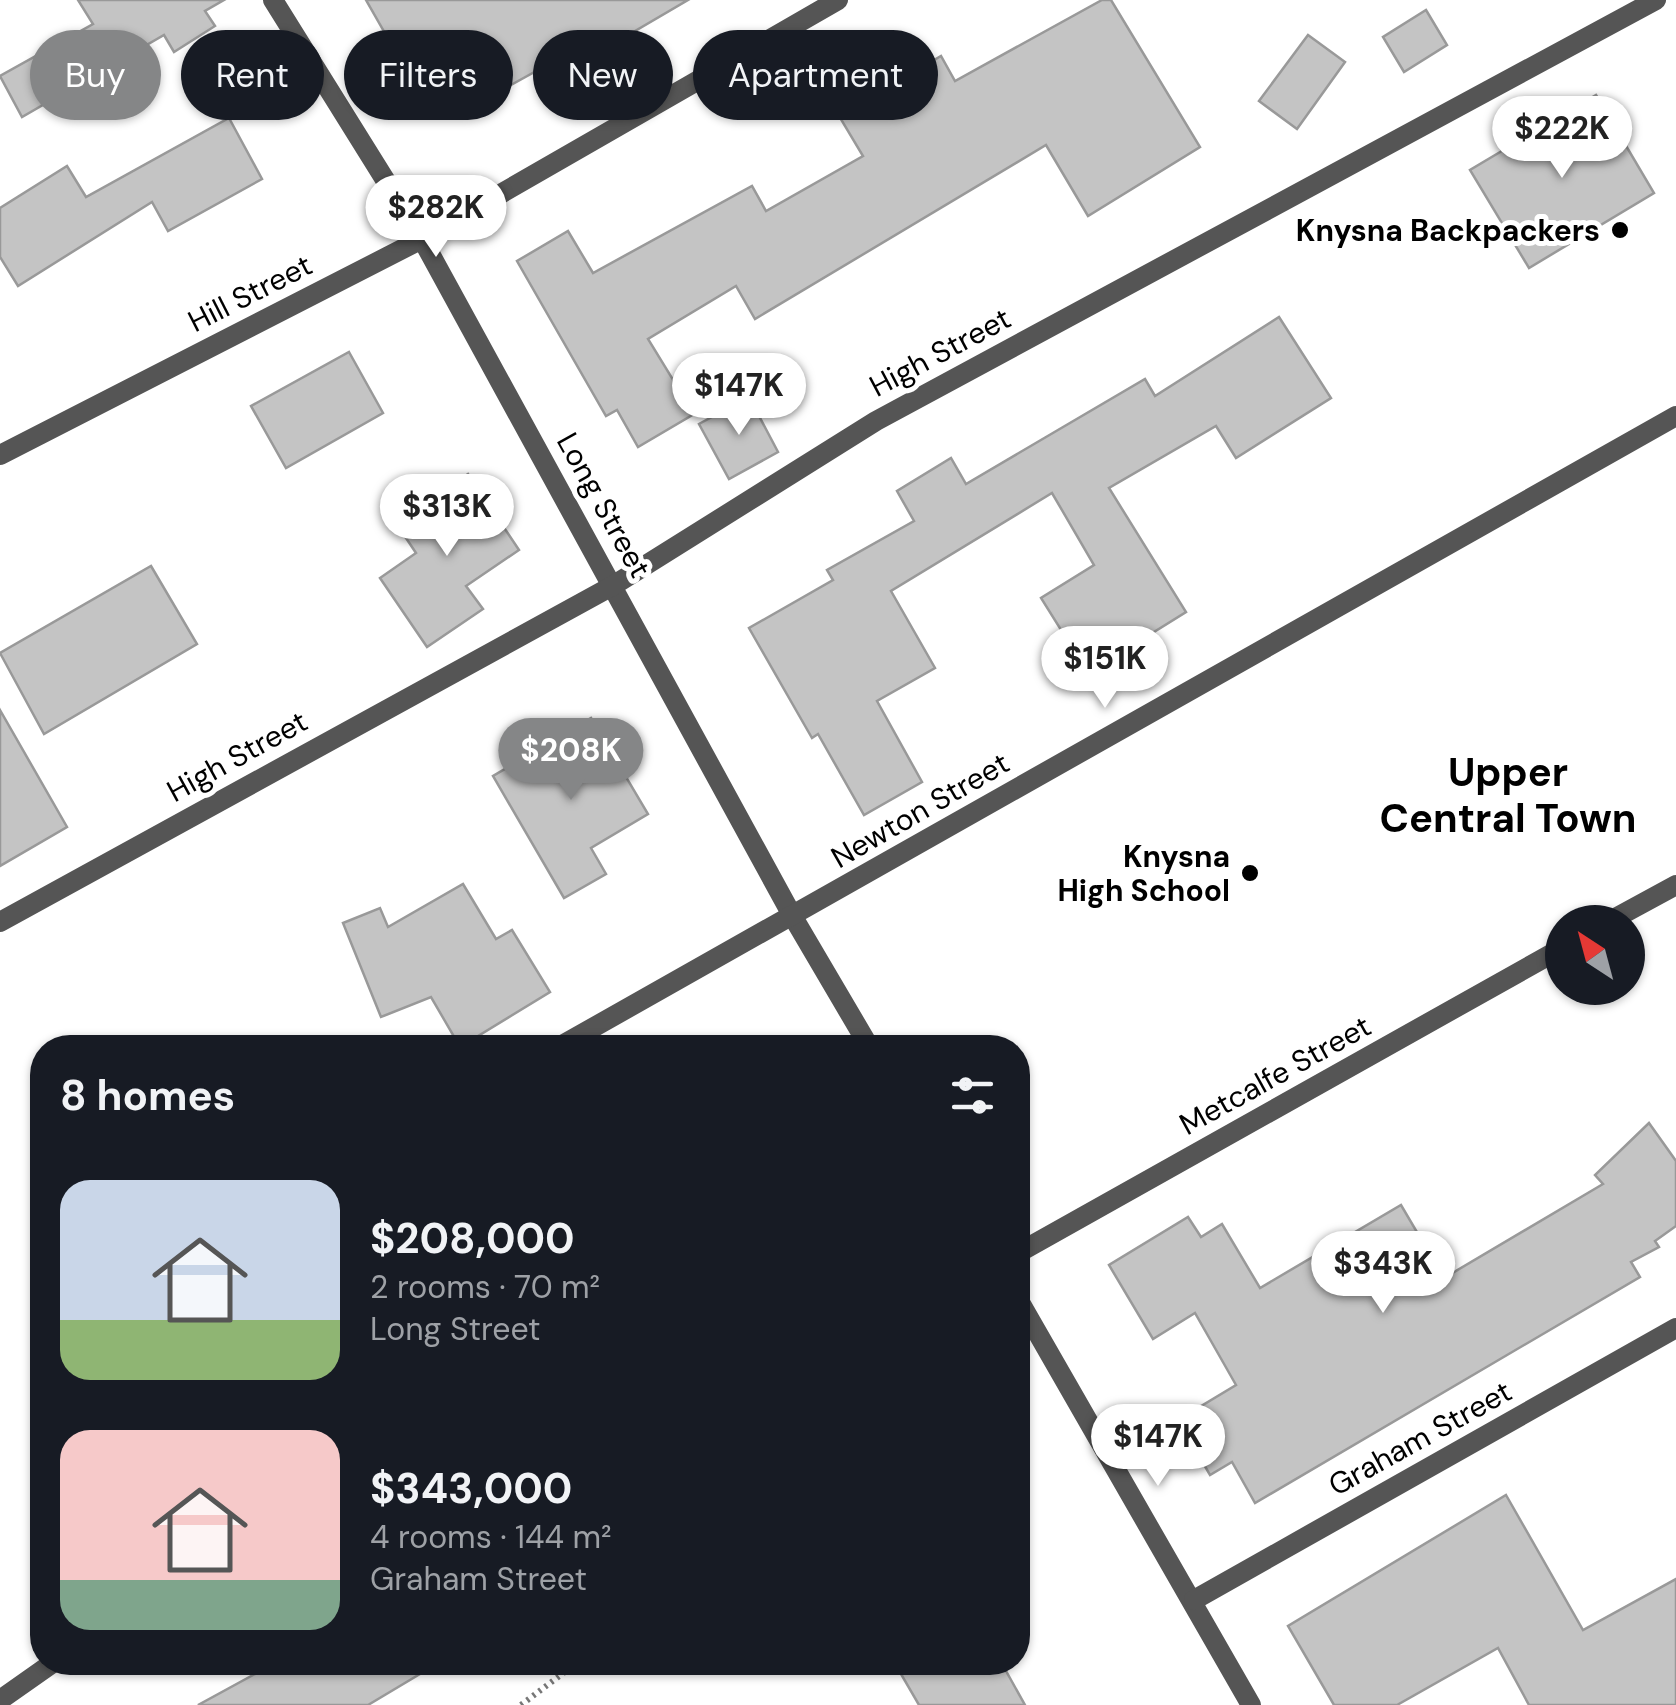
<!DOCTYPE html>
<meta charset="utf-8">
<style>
:root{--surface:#171b24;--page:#20242c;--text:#f1f3f6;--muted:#9ea1a6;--accent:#858687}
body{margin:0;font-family:"DM Sans",sans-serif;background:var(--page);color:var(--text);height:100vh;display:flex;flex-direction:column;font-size:38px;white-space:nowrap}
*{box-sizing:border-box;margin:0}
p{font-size:32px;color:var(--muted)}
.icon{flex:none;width:55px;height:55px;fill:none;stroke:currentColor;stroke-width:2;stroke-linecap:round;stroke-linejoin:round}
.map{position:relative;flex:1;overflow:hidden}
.panel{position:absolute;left:30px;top:1035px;width:1000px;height:640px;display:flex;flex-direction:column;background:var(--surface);border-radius:40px;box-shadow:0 2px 8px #0004}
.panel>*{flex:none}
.guide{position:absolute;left:30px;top:30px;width:1000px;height:90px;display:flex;gap:20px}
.needle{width:65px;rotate:324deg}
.buttons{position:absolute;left:1545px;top:905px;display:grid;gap:20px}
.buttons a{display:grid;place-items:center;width:100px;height:100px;border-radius:50%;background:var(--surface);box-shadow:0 2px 8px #0004;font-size:50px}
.price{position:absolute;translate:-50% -85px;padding:0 22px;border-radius:35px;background:#fff;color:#222;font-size:32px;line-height:65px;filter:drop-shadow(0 2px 5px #0008)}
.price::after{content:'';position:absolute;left:50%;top:60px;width:30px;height:22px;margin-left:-15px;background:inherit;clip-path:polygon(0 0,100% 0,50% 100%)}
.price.active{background:var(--accent);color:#fff}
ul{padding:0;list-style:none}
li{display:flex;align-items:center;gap:30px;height:250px;padding:0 30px}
li span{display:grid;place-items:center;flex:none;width:280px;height:200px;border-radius:30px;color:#555}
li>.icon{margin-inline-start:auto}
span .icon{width:120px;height:120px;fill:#fffc;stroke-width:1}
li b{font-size:42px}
h2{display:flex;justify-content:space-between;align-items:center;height:120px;padding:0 30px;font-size:42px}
.chip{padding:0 35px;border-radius:45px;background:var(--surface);box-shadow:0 2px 8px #0004;font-size:35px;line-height:90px}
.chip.active{background:var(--accent);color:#fff}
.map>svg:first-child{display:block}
.building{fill:#c4c4c4;stroke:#999;stroke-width:2.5}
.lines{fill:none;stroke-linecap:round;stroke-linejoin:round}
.path{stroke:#777;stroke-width:6;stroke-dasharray:2.5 5;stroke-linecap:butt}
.lane{stroke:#555;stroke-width:20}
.street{stroke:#555;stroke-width:20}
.poi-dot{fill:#000;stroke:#fff;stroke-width:4}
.labels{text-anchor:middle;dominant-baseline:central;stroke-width:10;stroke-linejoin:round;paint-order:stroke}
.poi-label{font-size:30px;font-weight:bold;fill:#000;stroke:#fff;text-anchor:end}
.street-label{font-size:30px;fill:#000;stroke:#fff}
.district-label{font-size:40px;font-weight:bold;fill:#000;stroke:#fff}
</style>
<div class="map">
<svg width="1676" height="1705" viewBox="0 0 1676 1705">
<rect width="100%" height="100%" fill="#fff"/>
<g class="building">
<polygon points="78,0 224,0 205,11 215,26 174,52 164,35 22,117 0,76 93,24"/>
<polygon points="366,0 688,0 594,55 587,43 453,117 433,82 418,91"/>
<polygon points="1102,0 1111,0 1200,147 1088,216 1046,145 755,319 736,286 648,339 694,414 638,447 617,410 606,416 517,261 568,231 593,273 752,186 766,211 863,156 839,116 941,56 955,81"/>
<polygon points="1426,10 1447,45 1404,72 1383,37"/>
<polygon points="1308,35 1345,62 1297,129 1259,101"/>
<polygon points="1596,95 1654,193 1529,268 1470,170"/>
<polygon points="229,118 262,179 168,231 152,202 18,286 0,257 0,208 67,166 86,197"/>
<polygon points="1279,317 1331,398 1236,458 1216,426 1109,488 1186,612 1088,673 1041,598 1094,565 1052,493 891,591 935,668 877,701 922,782 864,815 818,734 812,738 749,628 833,580 827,570 914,521 897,491 951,458 966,484 1145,379 1155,396"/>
<polygon points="349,352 383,413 286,468 251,406"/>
<polygon points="749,397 778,452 729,479 699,424"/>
<polygon points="468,474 519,550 466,586 483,609 427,647 380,578 416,553 396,523"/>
<polygon points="151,566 197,644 44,734 0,653"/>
<polygon points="0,710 67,827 0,866"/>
<polygon points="591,718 648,814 591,848 606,874 564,898 493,776"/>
<polygon points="463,884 496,939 512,930 550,992 460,1047 431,997 381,1017 343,923 380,908 388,927"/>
<polygon points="1649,1123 1676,1161 1676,1226 1655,1241 1659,1247 1631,1262 1640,1277 1255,1503 1232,1462 1210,1475 1178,1420 1236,1385 1195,1313 1153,1339 1109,1265 1188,1217 1201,1237 1222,1224 1260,1288 1401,1205 1444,1278 1603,1184 1595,1175"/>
<polygon points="1506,1495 1583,1630 1676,1579 1676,1705 1529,1705 1498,1648 1397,1705 1334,1705 1288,1626"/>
<polygon points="277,1662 440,1662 368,1705 198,1705"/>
<polygon points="894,1662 1001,1662 1025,1705 919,1705"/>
</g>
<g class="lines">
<polyline class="path" points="521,1705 578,1662"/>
<g class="lane">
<polyline points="41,1317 42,1319"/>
<polyline points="0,1700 54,1662"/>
</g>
<g class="street">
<polyline points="273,0 422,239 793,917 870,1048"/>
<polyline points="0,455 422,239 838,0"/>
<polyline points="0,922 614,585 876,421 1656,0"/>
<polyline points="1608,922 1676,885"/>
<polyline points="557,1048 1676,416"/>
<polyline points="1018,1253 1562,948"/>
<polyline points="1018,1299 1251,1705"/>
<polyline points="1194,1600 1676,1328"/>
</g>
</g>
<g class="poi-dot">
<circle cx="1620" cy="230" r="10"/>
<circle cx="1250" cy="873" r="10"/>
</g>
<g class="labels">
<g class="poi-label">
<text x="1600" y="230">Knysna Backpackers</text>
<text x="1230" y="856">Knysna<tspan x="1230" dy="34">High School</tspan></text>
</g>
<g class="street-label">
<text transform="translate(250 293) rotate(-27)">Hill Street</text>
<text transform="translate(940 352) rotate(-28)">High Street</text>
<text transform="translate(604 505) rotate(61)">Long Street</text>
<text transform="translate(237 756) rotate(-29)">High Street</text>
<text transform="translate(920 810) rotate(-30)">Newton Street</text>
<text transform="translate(1275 1075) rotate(-29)">Metcalfe Street</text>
<text transform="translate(1420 1438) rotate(-29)">Graham Street</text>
</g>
<g class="district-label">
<text x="1508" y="772">Upper<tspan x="1508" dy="46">Central Town</tspan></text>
</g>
</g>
</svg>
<div class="buttons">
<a><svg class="needle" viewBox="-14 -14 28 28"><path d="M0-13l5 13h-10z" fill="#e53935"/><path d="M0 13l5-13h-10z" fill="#9ea1a6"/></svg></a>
</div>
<b class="price" style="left:1562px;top:181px">$222K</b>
<b class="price" style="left:436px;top:260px">$282K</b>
<b class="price" style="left:739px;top:438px">$147K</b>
<b class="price" style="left:447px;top:559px">$313K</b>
<b class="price" style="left:1105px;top:711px">$151K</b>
<b class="price active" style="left:571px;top:803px">$208K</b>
<b class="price" style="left:1383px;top:1316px">$343K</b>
<b class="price" style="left:1158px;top:1489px">$147K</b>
<div class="guide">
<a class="chip active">Buy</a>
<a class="chip">Rent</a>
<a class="chip">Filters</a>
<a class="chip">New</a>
<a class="chip">Apartment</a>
</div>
<section class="panel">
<h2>8 homes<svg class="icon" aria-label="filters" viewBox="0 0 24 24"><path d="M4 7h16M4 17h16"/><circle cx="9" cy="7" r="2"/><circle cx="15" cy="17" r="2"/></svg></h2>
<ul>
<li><span style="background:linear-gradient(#c9d6e8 70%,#8fb573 0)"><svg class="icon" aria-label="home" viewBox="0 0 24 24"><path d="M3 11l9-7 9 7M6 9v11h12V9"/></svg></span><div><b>$208,000</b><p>2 rooms · 70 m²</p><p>Long Street</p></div></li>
<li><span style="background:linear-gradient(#f6c9c9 75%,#7fa58c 0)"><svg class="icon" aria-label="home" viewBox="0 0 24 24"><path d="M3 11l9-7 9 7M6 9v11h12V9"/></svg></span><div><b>$343,000</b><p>4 rooms · 144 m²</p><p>Graham Street</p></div></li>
</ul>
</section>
</div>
